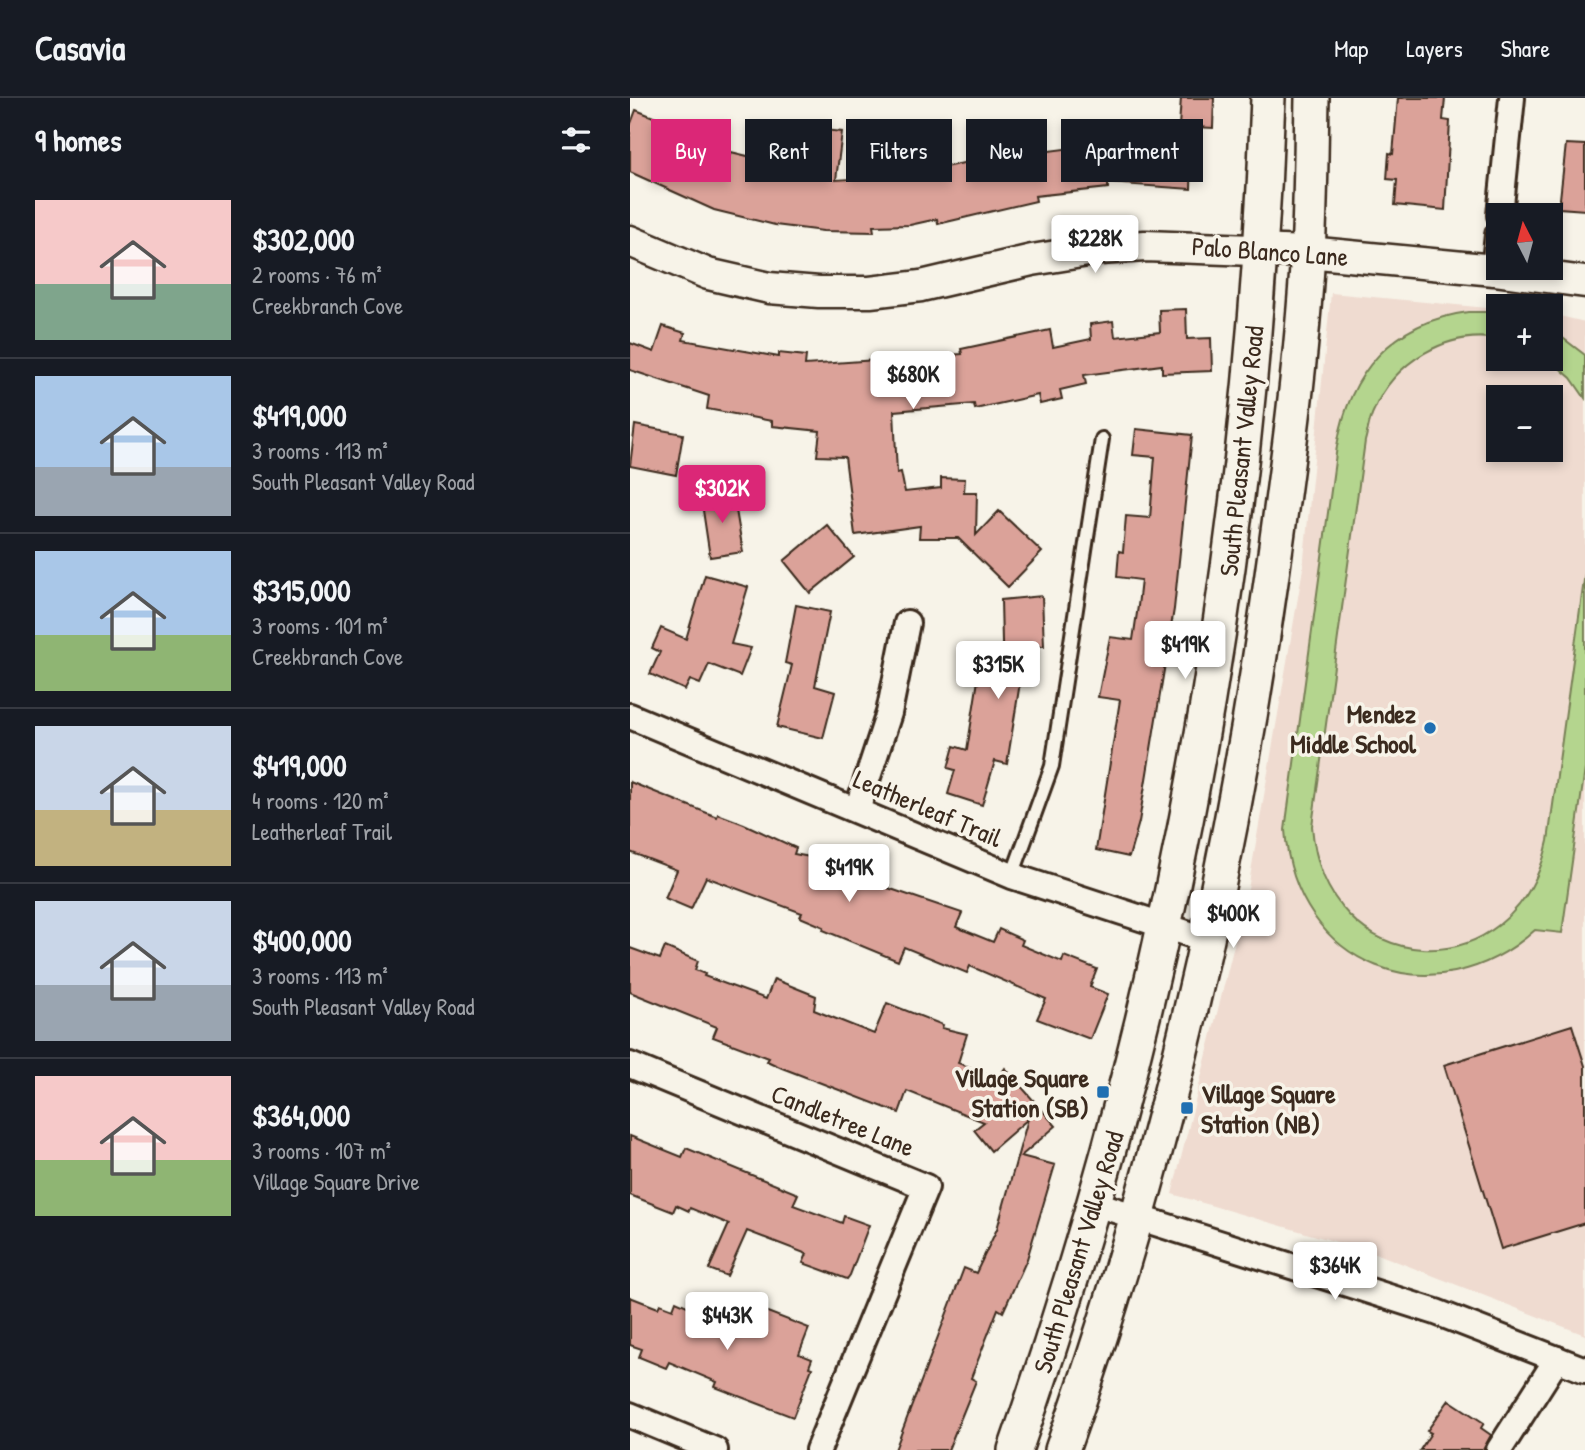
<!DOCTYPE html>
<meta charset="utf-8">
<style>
:root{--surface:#171b24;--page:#20242c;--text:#f1f3f6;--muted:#9ea1a6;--line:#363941;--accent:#db2777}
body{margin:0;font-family:"Patrick Hand",sans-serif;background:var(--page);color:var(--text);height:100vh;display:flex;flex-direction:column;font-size:26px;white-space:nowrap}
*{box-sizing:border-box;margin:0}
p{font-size:23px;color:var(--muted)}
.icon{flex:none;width:38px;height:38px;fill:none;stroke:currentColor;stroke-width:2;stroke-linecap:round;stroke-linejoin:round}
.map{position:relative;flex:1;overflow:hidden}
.side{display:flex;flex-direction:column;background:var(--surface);width:630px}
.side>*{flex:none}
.hud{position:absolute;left:21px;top:21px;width:665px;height:63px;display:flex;gap:14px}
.needle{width:46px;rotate:354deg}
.fabs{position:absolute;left:856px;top:105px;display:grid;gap:14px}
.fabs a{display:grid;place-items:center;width:77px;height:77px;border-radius:0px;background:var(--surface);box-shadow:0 4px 10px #0003;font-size:35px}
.price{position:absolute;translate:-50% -60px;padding:0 16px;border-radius:7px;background:#fff;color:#222;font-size:23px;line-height:46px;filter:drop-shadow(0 2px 4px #0008)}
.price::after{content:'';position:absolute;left:50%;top:42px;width:21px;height:16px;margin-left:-10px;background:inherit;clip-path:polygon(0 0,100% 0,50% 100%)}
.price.current{background:var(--accent);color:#fff}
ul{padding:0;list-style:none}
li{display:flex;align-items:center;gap:21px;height:175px;padding:0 35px}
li+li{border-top:2px solid var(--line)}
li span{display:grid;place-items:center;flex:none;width:196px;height:140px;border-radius:0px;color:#555}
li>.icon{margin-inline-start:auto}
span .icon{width:84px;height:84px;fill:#fffc;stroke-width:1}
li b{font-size:30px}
h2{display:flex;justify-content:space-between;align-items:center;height:84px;padding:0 35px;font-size:30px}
.chip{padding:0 24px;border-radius:0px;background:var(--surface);box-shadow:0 4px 10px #0003;font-size:24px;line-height:63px}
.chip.current{background:var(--accent);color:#fff}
header{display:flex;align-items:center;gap:42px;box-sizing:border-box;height:98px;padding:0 35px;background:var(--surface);border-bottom:2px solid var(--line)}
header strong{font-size:33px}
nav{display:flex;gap:38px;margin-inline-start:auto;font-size:24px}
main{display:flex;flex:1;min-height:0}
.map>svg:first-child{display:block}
.built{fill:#efdbd0;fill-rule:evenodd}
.green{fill:#b4d58e;stroke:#788056;stroke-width:2}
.building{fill:#dba299;stroke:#3b2a1e;stroke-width:2}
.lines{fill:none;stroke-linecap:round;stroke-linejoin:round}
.service-casing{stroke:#3b2a1e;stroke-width:18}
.minor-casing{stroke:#3b2a1e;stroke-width:30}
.tertiary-casing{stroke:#3b2a1e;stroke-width:35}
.secondary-casing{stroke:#3b2a1e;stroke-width:38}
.service{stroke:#f7f3e8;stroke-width:12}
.minor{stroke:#f7f3e8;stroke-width:24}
.tertiary{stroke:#f7f3e8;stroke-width:30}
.secondary{stroke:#f7f3e8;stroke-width:33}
.poi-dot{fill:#1f6fb2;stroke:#f7f3e8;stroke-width:2.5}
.labels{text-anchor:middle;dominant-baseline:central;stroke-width:7;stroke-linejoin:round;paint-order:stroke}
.street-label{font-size:26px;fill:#3b2a1e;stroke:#f7f3e8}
.poi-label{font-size:26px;font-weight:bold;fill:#3b2a1e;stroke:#f7f3e8;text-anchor:end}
</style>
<header>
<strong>Casavia</strong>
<nav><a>Map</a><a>Layers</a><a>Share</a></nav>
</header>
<main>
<section class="side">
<h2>9 homes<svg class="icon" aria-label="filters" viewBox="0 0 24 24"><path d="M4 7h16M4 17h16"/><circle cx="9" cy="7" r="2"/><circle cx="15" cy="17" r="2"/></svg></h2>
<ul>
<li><span style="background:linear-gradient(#f6c9c9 60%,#7fa58c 0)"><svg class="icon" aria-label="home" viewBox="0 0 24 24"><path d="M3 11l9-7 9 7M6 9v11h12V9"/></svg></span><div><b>$302,000</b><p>2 rooms · 76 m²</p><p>Creekbranch Cove</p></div></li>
<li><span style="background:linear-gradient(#a9c7e8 65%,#9aa5b1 0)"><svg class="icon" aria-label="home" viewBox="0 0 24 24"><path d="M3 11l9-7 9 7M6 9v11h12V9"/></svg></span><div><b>$419,000</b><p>3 rooms · 113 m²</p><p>South Pleasant Valley Road</p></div></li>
<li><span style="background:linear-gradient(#a9c7e8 60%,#8fb573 0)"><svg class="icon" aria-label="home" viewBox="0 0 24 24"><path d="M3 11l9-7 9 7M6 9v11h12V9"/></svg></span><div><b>$315,000</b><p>3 rooms · 101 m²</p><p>Creekbranch Cove</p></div></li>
<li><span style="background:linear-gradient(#c9d6e8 60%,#c2b280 0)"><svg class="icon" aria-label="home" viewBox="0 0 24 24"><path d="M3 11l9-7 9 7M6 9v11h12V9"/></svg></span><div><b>$419,000</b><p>4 rooms · 120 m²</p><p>Leatherleaf Trail</p></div></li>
<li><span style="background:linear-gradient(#c9d6e8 60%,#9aa5b1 0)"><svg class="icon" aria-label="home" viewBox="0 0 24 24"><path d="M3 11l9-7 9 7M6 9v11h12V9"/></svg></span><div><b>$400,000</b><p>3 rooms · 113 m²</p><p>South Pleasant Valley Road</p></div></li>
<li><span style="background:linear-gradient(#f6c9c9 60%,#8fb573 0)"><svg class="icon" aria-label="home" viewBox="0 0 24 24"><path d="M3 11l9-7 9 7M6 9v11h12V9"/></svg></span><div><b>$364,000</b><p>3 rooms · 107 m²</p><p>Village Square Drive</p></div></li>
</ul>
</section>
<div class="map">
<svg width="955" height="1352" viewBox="0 0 955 1352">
<rect width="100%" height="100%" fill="#f7f3e8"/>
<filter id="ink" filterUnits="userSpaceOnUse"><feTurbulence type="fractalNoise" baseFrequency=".0143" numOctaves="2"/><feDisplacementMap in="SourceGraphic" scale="14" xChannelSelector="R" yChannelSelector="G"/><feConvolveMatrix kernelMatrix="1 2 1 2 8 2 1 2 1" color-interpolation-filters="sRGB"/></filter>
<g filter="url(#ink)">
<path class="built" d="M 701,195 L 868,211 L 868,261 L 920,261 L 921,216 L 955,224 L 955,1237 L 745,1155 L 542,1096 L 618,791 L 673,470 ZM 868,299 L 920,299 L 920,352 L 868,352 Z"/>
<g class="green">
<path d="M 838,214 L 868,214 L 868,241 C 817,232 764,264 744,312 C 739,321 738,333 735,343 L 682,728 C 694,883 885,896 918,743 L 955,475 L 955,671 L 932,835 L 905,832 C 804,923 665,869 655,732 L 707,348 C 719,275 762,224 838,214 Z"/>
<polygon points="921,231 955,257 955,300 941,280 919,261"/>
</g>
<g class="building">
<polygon points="551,0 584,0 583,30 549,28"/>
<polygon points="768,0 815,0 813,22 820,23 815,112 765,107 767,82 757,81 759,55 763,56"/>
<polygon points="6,12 31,22 27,30 99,59 101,54 134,62 132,69 159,76 181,78 186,31 212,34 206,82 288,77 288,75 347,62 346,56 394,45 396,56 496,43 497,53 562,57 561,91 478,85 478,90 405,98 406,103 308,126 307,121 280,127 243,128 244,134 193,133 145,127 84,112 0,74 0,28"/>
<polygon points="936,46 955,47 955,112 929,110"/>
<polygon points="556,211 557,241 581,240 582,273 532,275 532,267 454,277 456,286 430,292 432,301 410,306 408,297 345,311 344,306 264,313 267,375 271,374 275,394 311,390 311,380 335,381 334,394 347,394 346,437 369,413 412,454 378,489 328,440 289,440 290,428 225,437 215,359 187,358 190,333 142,328 142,323 77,311 79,298 0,272 0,245 24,254 33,228 55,235 53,242 149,259 149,255 176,258 175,267 332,256 331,251 420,232 423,249 461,241 460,226 483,223 485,239 530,234 529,212"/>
<polygon points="5,327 53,336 46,377 0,368"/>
<polygon points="506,331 562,337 544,511 509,724 499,759 466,752 490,602 468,599 480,539 503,542 508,508 511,482 487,479 489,453 493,454 496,418 520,420 525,359 503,357"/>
<polygon points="103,394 113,454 80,459 71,399"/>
<polygon points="197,427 224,459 180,495 154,463"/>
<polygon points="75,477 118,489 101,546 121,550 110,578 79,566 70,586 60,582 55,592 20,576 30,554 22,550 31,530 56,541"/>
<polygon points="412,498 414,548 407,548 407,571 392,572 377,666 365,663 352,707 318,696 325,672 318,670 324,648 337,652 348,582 373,586 371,502"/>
<polygon points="166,507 200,514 185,588 205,594 193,640 147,629 162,567 155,565"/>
<polygon points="0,684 87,719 88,716 114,726 166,750 164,756 196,762 246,786 332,815 326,829 363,844 369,831 393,842 391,847 432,864 434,858 467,871 460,889 478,896 460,941 407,921 416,901 340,868 337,875 274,849 268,863 193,832 194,829 170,819 172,815 76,779 61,811 35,800 47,772 0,754"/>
<polygon points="35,849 68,863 65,872 75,876 74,878 136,901 144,881 186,898 184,912 244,936 257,905 313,927 312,930 337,936 328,965 368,980 375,970 426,1028 391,1058 425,1067 397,1161 373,1214 368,1211 341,1280 346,1283 318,1352 265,1352 334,1170 346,1175 367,1131 398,1021 361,1053 344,1032 354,1024 277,993 269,1015 152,970 137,963 139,960 83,939 87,929 0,894 0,850 30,861"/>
<polygon points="942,927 955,968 955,1125 871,1151 814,967"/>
<polygon points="0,1038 52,1059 56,1050 168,1096 163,1107 212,1125 214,1118 239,1127 220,1177 217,1181 173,1165 177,1156 117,1133 97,1178 79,1171 99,1126 60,1110 59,1113 46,1107 43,1114 0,1097"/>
<polygon points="0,1199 28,1210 30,1206 43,1211 46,1203 125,1238 135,1213 179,1230 169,1256 182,1261 179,1269 182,1270 163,1319 85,1289 87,1284 39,1264 36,1270 9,1259 12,1251 0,1247"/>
<polygon points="819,1302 854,1325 851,1330 861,1337 853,1352 790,1352 801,1335 797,1333"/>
</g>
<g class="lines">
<g class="service-casing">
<polyline id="service" points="382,778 422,668 472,341"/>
</g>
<g class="minor-casing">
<g id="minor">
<polyline points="870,117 882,0"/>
<polyline points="864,172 868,137"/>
<polyline points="0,618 382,778 578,842"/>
<polyline points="227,712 259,615 277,525"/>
<polyline points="0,967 296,1089 188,1352"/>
<polyline points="466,1106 806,1214 955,1272"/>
<polyline points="0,1317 85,1352"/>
<polyline points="869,1352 927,1261"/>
</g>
</g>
<g class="tertiary-casing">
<polyline id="tertiary" points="0,143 78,176 139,190 189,194 240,194 291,188 402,162 470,151 515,148 678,154 864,172 955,184"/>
</g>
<g class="secondary-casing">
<g id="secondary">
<path d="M 385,1352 C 538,916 622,462 638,0"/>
<path d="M 432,1352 C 533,1068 600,775 642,477 C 657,369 672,261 678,153 C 681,102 681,51 682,0"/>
</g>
</g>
<use href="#service" class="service"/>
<use href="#minor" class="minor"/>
<use href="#tertiary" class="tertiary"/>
<use href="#secondary" class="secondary"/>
</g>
</g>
<g class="poi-dot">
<circle cx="800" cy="630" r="7"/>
<rect x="466" y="987" width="14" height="14" rx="3.5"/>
<rect x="550" y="1003" width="14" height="14" rx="3.5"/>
</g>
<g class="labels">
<g class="street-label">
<text transform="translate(640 153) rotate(4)">Palo Blanco Lane</text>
<text transform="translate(611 353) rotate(-84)">South Pleasant Valley Road</text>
<text transform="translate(298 710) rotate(23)">Leatherleaf Trail</text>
<text transform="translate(213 1022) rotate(22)">Candletree Lane</text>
<text transform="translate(448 1154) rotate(-73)">South Pleasant Valley Road</text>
</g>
<g class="poi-label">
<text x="786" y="615">Mendez<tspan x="786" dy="30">Middle School</tspan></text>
<text x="459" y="979">Village Square<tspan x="459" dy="30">Station (SB)</tspan></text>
<text x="571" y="995" text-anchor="start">Village Square<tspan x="571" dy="30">Station (NB)</tspan></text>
</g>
</g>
</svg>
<div class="fabs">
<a><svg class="needle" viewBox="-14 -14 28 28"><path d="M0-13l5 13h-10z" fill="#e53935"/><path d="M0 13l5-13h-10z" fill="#9ea1a6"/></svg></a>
<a>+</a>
<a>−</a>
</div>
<b class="price" style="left:465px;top:177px">$228K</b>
<b class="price" style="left:283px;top:313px">$680K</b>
<b class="price current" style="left:92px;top:427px">$302K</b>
<b class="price" style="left:555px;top:583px">$419K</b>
<b class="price" style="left:368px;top:603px">$315K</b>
<b class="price" style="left:219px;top:806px">$419K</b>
<b class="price" style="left:603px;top:852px">$400K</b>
<b class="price" style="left:705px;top:1204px">$364K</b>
<b class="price" style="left:97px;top:1254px">$443K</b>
<div class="hud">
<a class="chip current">Buy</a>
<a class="chip">Rent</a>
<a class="chip">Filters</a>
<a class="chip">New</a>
<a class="chip">Apartment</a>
</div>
</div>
</main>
